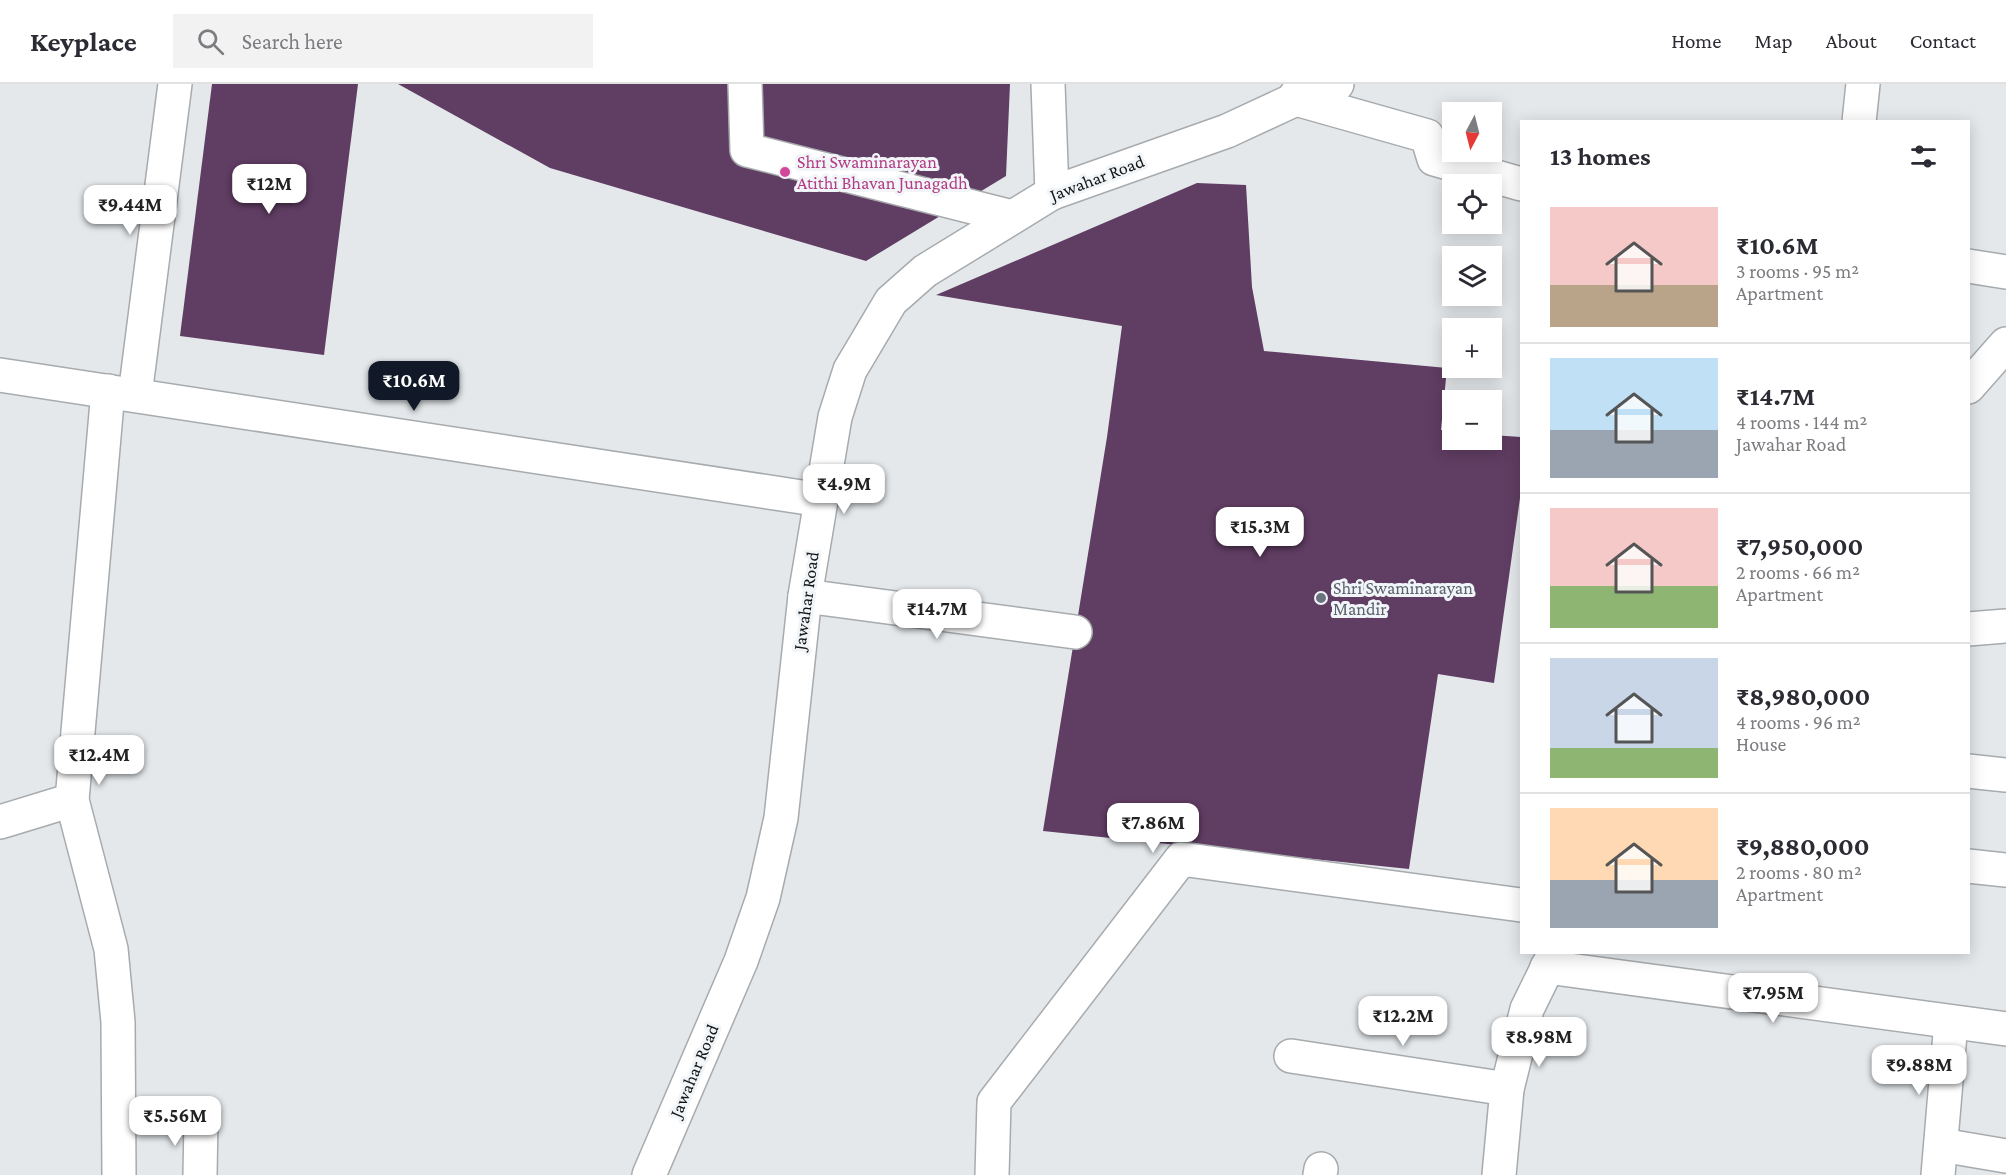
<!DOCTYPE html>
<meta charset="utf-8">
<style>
:root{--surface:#fff;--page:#f2f2f3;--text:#2b2b33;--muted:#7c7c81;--line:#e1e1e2;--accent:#111827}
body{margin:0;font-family:"Crimson Pro",serif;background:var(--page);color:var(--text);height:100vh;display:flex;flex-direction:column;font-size:22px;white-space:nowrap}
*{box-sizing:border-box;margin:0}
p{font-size:20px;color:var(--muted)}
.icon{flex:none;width:33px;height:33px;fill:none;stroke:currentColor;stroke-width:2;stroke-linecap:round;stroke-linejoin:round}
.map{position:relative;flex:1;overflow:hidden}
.details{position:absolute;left:1520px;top:36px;width:450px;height:834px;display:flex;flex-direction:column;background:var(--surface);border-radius:0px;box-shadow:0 3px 15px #0003}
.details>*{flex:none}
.needle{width:39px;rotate:187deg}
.tools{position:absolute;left:1442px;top:18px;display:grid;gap:12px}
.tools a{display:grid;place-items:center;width:60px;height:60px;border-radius:0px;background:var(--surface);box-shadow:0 3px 15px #0003;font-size:30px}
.price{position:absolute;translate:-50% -51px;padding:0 14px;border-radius:12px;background:#fff;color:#222;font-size:20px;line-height:39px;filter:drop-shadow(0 2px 3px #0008)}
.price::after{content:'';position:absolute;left:50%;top:36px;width:18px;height:14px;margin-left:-9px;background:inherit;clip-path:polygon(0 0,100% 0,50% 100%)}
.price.selected{background:var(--accent);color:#fff}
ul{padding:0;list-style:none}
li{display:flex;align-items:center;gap:18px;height:150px;padding:0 30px}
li+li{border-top:2px solid var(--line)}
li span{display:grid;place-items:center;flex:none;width:168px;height:120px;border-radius:0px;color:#555}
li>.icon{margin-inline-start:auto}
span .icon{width:72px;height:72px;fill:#fffc;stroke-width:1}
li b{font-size:26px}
h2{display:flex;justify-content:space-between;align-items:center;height:72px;padding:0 30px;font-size:26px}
header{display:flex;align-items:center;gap:36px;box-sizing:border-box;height:84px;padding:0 30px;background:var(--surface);border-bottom:2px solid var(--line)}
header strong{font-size:28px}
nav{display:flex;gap:33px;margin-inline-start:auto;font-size:21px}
.search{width:420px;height:54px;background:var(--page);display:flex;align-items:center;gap:15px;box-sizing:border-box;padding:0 21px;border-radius:0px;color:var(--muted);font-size:22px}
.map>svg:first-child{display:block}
.building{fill:#603d63}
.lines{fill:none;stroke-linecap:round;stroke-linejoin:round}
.minor-casing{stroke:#a7abae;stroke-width:36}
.minor{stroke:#fff;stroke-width:33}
.hotel-dot{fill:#d1479c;stroke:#f1f5f8;stroke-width:2}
.worship-dot{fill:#6b7280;stroke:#f1f5f8;stroke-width:2}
.labels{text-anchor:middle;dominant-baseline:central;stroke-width:6;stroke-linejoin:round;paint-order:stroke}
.hotel-label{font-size:18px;fill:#b23c85;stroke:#f1f5f8;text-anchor:start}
.street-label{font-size:18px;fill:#141516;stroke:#f1f5f8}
.worship-label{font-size:18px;fill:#5b616d;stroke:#f1f5f8;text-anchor:start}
</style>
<header>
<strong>Keyplace</strong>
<div class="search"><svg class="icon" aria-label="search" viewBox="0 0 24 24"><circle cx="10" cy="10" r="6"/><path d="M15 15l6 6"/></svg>Search here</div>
<nav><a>Home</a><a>Map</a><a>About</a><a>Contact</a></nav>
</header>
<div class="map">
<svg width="2006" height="1091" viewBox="0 0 2006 1091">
<rect width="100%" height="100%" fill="#e4e8eb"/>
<g class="building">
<polygon points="212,0 358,0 324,271 180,252"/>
<polygon points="398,0 1010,0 1006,92 866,177 550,84"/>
<polygon points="1197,99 1246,101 1252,203 1264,267 1447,284 1441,346 1452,347 1452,356 1491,356 1491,351 1521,353 1521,407 1494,599 1438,590 1409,785 1043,747 1107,353 1122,242 936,211"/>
</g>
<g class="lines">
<g class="minor-casing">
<g id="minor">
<polyline points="745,0 747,66 1012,133"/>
<polyline points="1048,0 1052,109"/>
<polyline points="1296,11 1296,15 1427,52 1434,75 1521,100"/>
<polyline points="1859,38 1863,0"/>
<polyline points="1968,182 2006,188"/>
<polyline points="0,291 821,416"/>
<polyline points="1968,303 2006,260"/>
<polyline points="108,307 72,716 111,865 118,938 119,1091"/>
<polyline points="135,311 175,0"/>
<polyline points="805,512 1075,548"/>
<polyline points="1968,545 2006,542"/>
<polyline points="1968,687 2006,691"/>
<polyline points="0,738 72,716"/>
<polyline points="1968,782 2006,786"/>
<polyline points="1547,883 2006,945"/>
<polyline points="1291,972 1507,1005"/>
<polyline points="1941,1061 2006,1072"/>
<polyline points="200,1091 201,1036"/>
<polyline points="649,1091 741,877 763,814 781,734 805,512 835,333 850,286 891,217 925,187 1052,109 1227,47 1296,15 1337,0"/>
<polyline points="992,1091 994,1018 1181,775 1521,821"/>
<polyline points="1320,1091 1321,1085"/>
<polyline points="1499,1091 1507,1005 1527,925 1555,868"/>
<polyline points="1938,1091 1951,938"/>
</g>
</g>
<use href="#minor" class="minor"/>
</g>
<circle class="hotel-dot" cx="785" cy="88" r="6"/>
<circle class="worship-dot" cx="1321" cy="514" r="6"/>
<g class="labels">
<g class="hotel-label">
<text x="797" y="78">Shri Swaminarayan<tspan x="797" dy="21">Atithi Bhavan Junagadh</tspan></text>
</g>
<g class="street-label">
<text transform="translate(1097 94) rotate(-21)">Jawahar Road</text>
<text transform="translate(806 517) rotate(-82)">Jawahar Road</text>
<text transform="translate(694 987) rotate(-67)">Jawahar Road</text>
</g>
<g class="worship-label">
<text x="1333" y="504">Shri Swaminarayan<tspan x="1333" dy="21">Mandir</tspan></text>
</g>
</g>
</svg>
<div class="tools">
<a><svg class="needle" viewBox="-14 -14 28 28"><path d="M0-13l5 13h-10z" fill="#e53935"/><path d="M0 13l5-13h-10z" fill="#7c7c81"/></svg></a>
<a><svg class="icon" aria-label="locate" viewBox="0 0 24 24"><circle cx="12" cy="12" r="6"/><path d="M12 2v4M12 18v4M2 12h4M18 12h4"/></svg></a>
<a><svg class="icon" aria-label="layers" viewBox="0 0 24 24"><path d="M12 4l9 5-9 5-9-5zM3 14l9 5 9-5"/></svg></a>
<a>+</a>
<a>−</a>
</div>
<b class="price" style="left:269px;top:131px">₹12M</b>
<b class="price" style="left:130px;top:152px">₹9.44M</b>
<b class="price selected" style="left:414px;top:328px">₹10.6M</b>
<b class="price" style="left:844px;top:431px">₹4.9M</b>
<b class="price" style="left:1260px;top:474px">₹15.3M</b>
<b class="price" style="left:937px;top:556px">₹14.7M</b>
<b class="price" style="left:99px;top:702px">₹12.4M</b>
<b class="price" style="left:1153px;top:770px">₹7.86M</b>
<b class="price" style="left:1773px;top:940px">₹7.95M</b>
<b class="price" style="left:1403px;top:963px">₹12.2M</b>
<b class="price" style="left:1539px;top:984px">₹8.98M</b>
<b class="price" style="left:1919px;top:1012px">₹9.88M</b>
<b class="price" style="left:175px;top:1063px">₹5.56M</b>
<section class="details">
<h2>13 homes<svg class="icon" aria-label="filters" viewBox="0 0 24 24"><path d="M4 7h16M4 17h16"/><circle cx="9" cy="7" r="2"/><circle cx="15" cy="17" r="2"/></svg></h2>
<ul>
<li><span style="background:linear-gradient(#f6c9c9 65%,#b9a48a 0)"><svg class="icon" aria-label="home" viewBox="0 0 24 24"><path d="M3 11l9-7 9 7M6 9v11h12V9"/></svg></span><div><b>₹10.6M</b><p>3 rooms · 95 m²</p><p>Apartment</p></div></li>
<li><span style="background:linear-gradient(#bfe0f5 60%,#9aa5b1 0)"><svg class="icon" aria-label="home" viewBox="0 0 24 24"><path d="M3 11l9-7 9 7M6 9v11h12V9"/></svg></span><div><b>₹14.7M</b><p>4 rooms · 144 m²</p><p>Jawahar Road</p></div></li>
<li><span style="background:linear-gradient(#f6c9c9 65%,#8fb573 0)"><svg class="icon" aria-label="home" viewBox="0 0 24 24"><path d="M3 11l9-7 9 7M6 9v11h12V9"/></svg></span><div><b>₹7,950,000</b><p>2 rooms · 66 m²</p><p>Apartment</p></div></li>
<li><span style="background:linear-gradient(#c9d6e8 75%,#8fb573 0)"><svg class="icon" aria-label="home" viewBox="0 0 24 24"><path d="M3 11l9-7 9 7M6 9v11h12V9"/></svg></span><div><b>₹8,980,000</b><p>4 rooms · 96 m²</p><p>House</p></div></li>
<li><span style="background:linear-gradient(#ffd9b3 60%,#9aa5b1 0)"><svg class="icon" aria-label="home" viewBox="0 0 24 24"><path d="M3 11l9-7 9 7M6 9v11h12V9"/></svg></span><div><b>₹9,880,000</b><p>2 rooms · 80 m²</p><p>Apartment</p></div></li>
</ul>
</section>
</div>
